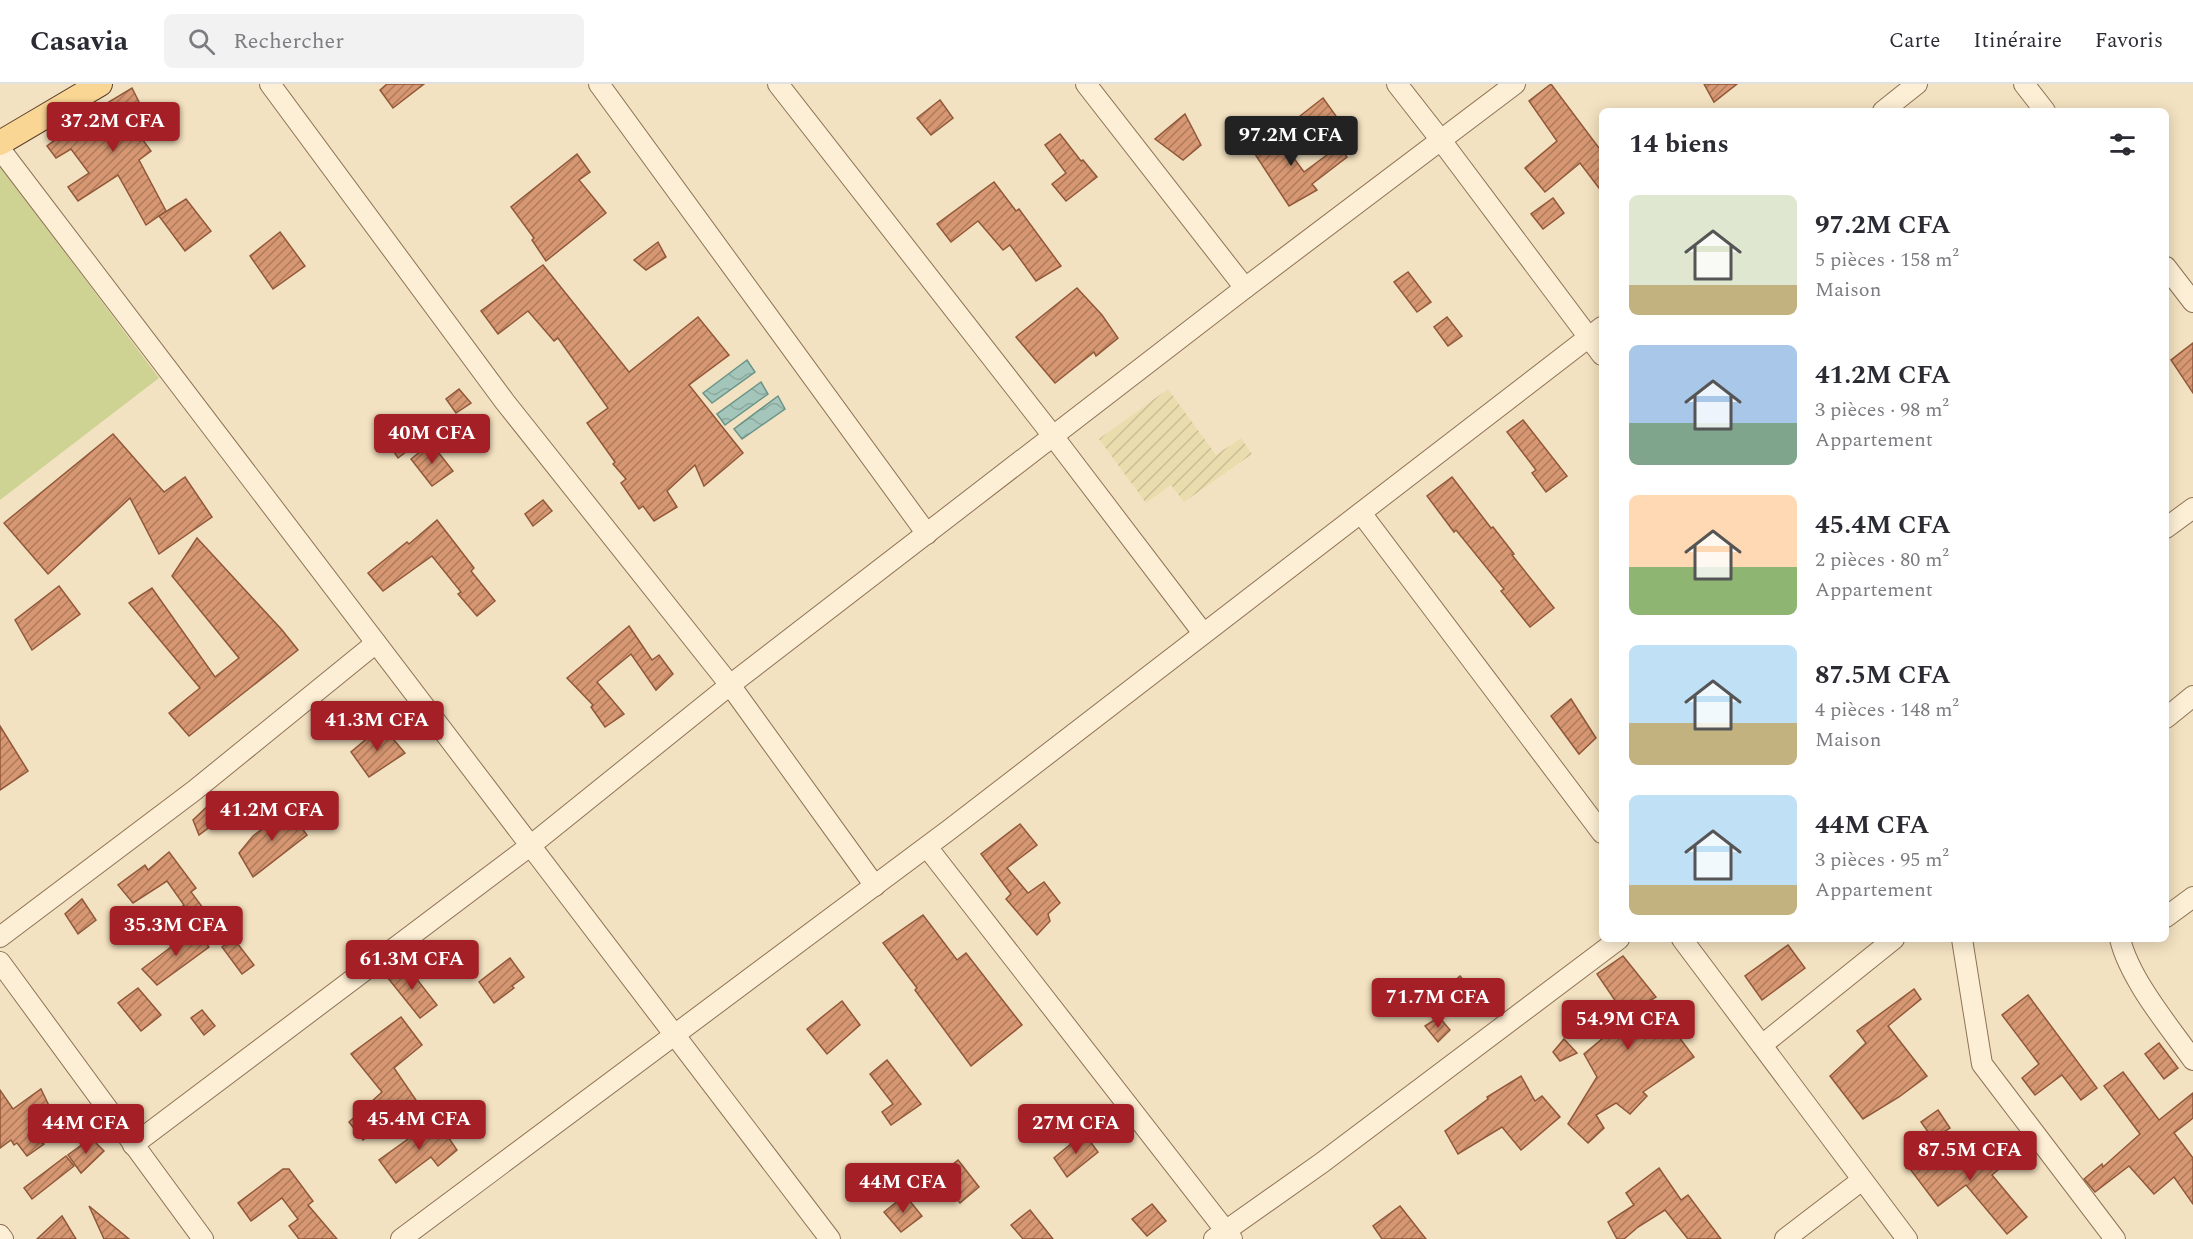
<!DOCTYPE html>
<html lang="fr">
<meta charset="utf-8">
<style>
:root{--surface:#fff;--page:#f2f2f3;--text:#2b2b33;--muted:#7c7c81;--line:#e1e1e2;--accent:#a51f26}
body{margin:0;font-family:Spectral,serif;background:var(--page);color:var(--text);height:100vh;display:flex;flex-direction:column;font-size:22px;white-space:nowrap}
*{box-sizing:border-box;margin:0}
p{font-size:20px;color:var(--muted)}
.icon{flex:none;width:33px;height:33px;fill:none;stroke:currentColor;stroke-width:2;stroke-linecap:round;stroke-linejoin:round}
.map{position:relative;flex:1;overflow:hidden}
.sheet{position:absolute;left:1599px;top:24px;width:570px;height:834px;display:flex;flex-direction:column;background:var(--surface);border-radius:9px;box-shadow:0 3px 15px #0003}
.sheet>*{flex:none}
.price{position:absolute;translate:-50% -51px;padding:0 14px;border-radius:6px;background:var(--accent);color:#fff;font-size:20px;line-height:39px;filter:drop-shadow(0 2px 3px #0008)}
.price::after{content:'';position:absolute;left:50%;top:36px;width:18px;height:14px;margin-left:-9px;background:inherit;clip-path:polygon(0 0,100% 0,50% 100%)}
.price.on{background:#222;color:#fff}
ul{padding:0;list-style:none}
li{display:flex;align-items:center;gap:18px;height:150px;padding:0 30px}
li span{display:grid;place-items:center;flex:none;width:168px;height:120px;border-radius:9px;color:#555}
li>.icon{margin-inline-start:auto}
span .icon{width:72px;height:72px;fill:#fffc;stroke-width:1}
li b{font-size:26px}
h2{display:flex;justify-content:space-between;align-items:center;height:72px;padding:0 30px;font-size:26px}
header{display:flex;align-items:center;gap:36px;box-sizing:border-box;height:84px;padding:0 30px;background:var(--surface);border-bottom:2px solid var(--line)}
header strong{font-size:28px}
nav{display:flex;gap:33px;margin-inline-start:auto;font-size:21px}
.search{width:420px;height:54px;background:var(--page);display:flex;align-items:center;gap:15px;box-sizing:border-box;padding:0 21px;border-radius:9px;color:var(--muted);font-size:22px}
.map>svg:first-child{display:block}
.farmland{fill:url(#farmland-furrows)}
.pitch{fill:#ced393}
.water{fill:url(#water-waves);stroke:#6a9488;stroke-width:1.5}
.building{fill:url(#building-hatch);stroke:#915839;stroke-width:1.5}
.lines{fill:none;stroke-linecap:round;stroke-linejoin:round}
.minor-casing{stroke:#8f7256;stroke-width:22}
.major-casing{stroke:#5c3f2b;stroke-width:26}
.minor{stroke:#fdefd5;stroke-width:20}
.major{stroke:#fad695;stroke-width:24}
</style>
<header>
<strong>Casavia</strong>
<div class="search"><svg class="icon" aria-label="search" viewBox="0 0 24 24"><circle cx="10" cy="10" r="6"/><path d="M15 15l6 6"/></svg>Rechercher</div>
<nav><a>Carte</a><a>Itinéraire</a><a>Favoris</a></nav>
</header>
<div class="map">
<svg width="2193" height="1155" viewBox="0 0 2193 1155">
<defs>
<pattern id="farmland-furrows" width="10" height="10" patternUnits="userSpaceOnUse" patternTransform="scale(1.5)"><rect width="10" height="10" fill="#eaddad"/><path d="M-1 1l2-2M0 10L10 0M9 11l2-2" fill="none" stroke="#cabe94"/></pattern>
<pattern id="water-waves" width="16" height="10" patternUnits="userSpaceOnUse" patternTransform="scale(1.5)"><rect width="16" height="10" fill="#a4c5ba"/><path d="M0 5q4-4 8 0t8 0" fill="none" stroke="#8ea99f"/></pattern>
<pattern id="building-hatch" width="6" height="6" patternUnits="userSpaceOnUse" patternTransform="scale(1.5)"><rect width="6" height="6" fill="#d69772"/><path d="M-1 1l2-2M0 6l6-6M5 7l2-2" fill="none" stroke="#af7b5d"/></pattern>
</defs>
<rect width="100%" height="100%" fill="#f3e2c1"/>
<polygon class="farmland" points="1168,305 1216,371 1241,354 1252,370 1184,418 1171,401 1146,419 1099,355"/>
<polygon class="pitch" points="0,82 159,294 0,416"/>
<g class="water">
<polygon points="747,276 755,288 712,319 703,309"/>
<polygon points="761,298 768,310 725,341 717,330"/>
<polygon points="778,312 785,325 742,355 734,345"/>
</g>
<g class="building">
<polygon points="387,0 424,0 393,24 380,6"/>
<polygon points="1551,0 1602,68 1602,108 1580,79 1545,108 1525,84 1557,57 1529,17"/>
<polygon points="1704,0 1737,0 1714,18"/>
<polygon points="132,4 148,36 134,44 151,67 139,76 166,127 146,141 118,91 78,117 68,103 89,89 71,65 56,74 47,62 97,25"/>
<polygon points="1323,14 1336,32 1314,49 1300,32"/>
<polygon points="940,16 953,34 931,51 917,34"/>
<polygon points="1185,30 1201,61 1183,76 1155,55"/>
<polygon points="1271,43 1304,88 1339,62 1347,73 1312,100 1317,106 1289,122 1249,61"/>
<polygon points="1060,50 1081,77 1083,76 1097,93 1066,117 1052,100 1066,89 1045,61"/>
<polygon points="577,70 590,88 579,96 606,129 546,177 532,156 534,154 511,123"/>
<polygon points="994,98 1016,127 1019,125 1061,182 1036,197 1010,161 1003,166 978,137 951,158 937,140"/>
<polygon points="1553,114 1564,129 1543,145 1531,130"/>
<polygon points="186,115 211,147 185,167 159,132"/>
<polygon points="280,148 305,182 273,205 250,172"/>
<polygon points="658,158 666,173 646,186 634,176"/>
<polygon points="543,181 629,288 698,233 729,271 689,301 743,369 704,402 695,381 667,407 677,423 654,437 643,422 639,425 621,399 626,395 613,380 615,378 587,339 608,324 558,254 554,257 528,227 498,250 481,227"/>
<polygon points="1408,188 1431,218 1417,228 1394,198"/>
<polygon points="1077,204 1102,231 1118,254 1096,272 1094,268 1055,299 1016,253"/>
<polygon points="1447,233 1462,252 1448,262 1434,243"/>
<polygon points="2193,259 2193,309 2171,276"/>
<polygon points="459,305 471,319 456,329 446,315"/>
<polygon points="1523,336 1567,392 1546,408 1532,389 1536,386 1507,348"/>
<polygon points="402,345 415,361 398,374 387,358"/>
<polygon points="113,350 164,408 185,393 212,433 159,470 130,414 48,490 4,439"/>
<polygon points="431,359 453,387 432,402 411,375"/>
<polygon points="1452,393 1491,444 1493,443 1514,470 1512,471 1554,524 1530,543 1501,507 1504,505 1456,446 1454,448 1427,412"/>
<polygon points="543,416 552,427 533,442 525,430"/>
<polygon points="437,436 474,484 471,487 495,517 477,532 458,510 461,508 432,472 383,507 368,489 407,458 409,460"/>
<polygon points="197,454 282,546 298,566 189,652 169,629 200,604 129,519 152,504 215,593 239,574 172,492"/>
<polygon points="59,502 80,530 32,566 15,536"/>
<polygon points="629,542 652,576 659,571 673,590 656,606 631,570 597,598 624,630 605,643 591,623 593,621 567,594"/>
<polygon points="1571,615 1596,654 1579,670 1551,632"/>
<polygon points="0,642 28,687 0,706"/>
<polygon points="382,642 405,669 369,693 351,668"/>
<polygon points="213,717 227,730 199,751 193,736"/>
<polygon points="288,725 307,751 253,793 239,769 253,752"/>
<polygon points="1020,740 1037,761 1007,784 1028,809 1044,798 1060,819 1048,830 1050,837 1037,851 1006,815 1011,810 981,770"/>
<polygon points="169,768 196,804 191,808 206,828 192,838 180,824 184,821 167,797 133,819 118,801 145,781 148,786"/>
<polygon points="82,815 96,836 78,850 65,830"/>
<polygon points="923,831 957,876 966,869 1022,941 971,982 915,906 917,904 883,859"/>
<polygon points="196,844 209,863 157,901 142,885"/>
<polygon points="234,855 254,881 242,890 222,863"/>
<polygon points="1788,861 1805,884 1762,916 1745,892"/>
<polygon points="1623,872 1656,913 1651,916 1694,973 1643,1008 1647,1012 1630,1030 1616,1019 1596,1031 1604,1044 1588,1059 1568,1040 1597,993 1584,970 1627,934 1597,890"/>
<polygon points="510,874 524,893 512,902 514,904 494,919 479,898"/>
<polygon points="405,880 437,921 420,934 387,893"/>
<polygon points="1460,892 1470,904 1450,920 1440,909"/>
<polygon points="138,904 161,931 141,947 118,919"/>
<polygon points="1914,905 1921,915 1888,942 1927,992 1899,1013 1863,1035 1830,992 1866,959 1857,947"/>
<polygon points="2028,911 2097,1004 2081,1016 2062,991 2035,1011 2022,994 2039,980 2002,931"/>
<polygon points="842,917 860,941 827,970 807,945"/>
<polygon points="202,926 215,942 204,951 191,934"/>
<polygon points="401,933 422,961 394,984 416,1016 363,1056 349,1038 382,1008 351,970"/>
<polygon points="1439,933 1450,946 1438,958 1425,942"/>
<polygon points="1564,955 1577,969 1560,977 1553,968"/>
<polygon points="2159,959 2178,984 2164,995 2145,970"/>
<polygon points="887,976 921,1020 891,1041 882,1028 893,1020 870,990"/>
<polygon points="2123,988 2159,1036 2193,1009 2193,1034 2174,1049 2193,1074 2193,1120 2174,1093 2154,1110 2129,1082 2095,1108 2084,1095 2102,1080 2103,1083 2140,1050 2104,1002"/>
<polygon points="1521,992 1535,1017 1542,1012 1560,1033 1521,1066 1502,1043 1458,1070 1445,1047 1488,1015 1487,1013"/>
<polygon points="41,1005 53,1030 28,1051 44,1060 27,1072 17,1059 14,1061 11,1056 0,1064 0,1006 13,1025"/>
<polygon points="1938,1026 1950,1044 1933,1055 1921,1038"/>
<polygon points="436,1035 457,1066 438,1082 431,1073 396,1099 379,1076"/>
<polygon points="1084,1049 1098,1068 1067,1093 1054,1074"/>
<polygon points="1983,1053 2005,1080 1992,1091 2027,1133 2007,1150 1966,1101 1938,1122 1910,1085 1936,1064 1949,1081"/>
<polygon points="91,1054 104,1067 81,1089 68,1071"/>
<polygon points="66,1072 74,1082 32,1115 24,1104"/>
<polygon points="958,1076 979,1103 960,1119 938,1092"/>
<polygon points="1659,1084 1681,1116 1688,1111 1721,1155 1688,1155 1665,1126 1638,1143 1624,1155 1617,1155 1608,1138 1634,1121 1626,1109"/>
<polygon points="283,1085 289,1085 313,1117 308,1121 337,1155 299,1155 289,1142 298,1135 282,1114 251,1137 238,1119"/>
<polygon points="905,1111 922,1132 901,1148 884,1128"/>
<polygon points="1152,1120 1166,1137 1147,1152 1132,1135"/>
<polygon points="89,1122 129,1155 104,1155"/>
<polygon points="1400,1122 1426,1155 1382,1155 1373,1142"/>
<polygon points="1030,1126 1053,1155 1023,1155 1011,1141"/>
<polygon points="62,1132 76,1155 37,1155"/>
</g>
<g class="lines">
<g class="minor-casing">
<g id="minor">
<polyline points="270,0 505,318 730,601 875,802"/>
<polyline points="599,0 927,450"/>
<polyline points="778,0 1053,352 1203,549"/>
<polyline points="1086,0 1245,204"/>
<polyline points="1397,0 1440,55 1602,271"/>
<polyline points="2024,0 2045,27"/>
<polyline points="1883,27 1917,0"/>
<polyline points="0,65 830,1155"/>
<polyline points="2166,183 2193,218"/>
<polyline points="1361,429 1602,749"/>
<polyline points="2166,444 2193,424"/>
<polyline points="2166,634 2193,612"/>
<polyline points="927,763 1232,1155"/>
<polyline points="2166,833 2193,813"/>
<polyline points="0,853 195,706 376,559"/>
<polyline points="1682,855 1907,1155"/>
<polyline points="1962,855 1982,980 2115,1155"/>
<path d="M 2120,855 C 2130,896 2169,942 2193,976"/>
<polyline points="0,878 203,1155"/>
<polyline points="1762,961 1894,855"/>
<polyline points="133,1061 530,762 730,601 1245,204 1515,0"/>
<polyline points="0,1151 3,1155"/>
<polyline points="401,1155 949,746 1602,243"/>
<polyline points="1214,1155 1323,1078 1619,855"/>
<polyline points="1785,1155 1862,1096"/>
</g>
</g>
<g class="major-casing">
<polyline id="major" points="0,59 100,0"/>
</g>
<use href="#minor" class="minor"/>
<use href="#major" class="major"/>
</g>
</svg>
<b class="price" style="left:113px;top:69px">37.2M CFA</b>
<b class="price on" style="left:1291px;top:83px">97.2M CFA</b>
<b class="price" style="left:432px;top:381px">40M CFA</b>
<b class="price" style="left:377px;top:668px">41.3M CFA</b>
<b class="price" style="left:272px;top:758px">41.2M CFA</b>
<b class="price" style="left:176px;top:873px">35.3M CFA</b>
<b class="price" style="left:412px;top:907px">61.3M CFA</b>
<b class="price" style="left:1438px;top:945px">71.7M CFA</b>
<b class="price" style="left:1628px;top:967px">54.9M CFA</b>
<b class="price" style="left:419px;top:1067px">45.4M CFA</b>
<b class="price" style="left:86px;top:1071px">44M CFA</b>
<b class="price" style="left:1076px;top:1071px">27M CFA</b>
<b class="price" style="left:1970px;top:1098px">87.5M CFA</b>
<b class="price" style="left:903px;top:1130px">44M CFA</b>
<section class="sheet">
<h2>14 biens<svg class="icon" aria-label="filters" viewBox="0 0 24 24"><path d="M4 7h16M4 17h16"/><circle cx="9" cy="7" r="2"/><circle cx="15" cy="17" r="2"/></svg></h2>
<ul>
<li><span style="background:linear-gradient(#dfe7d0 75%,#c2b280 0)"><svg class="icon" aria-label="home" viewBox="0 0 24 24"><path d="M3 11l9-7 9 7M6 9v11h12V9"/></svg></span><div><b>97.2M CFA</b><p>5 pièces · 158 m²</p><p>Maison</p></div></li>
<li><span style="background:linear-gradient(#a9c7e8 65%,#7fa58c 0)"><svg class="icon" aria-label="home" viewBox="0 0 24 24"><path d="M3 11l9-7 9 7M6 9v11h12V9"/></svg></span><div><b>41.2M CFA</b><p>3 pièces · 98 m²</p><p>Appartement</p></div></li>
<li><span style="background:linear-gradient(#ffd9b3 60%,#8fb573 0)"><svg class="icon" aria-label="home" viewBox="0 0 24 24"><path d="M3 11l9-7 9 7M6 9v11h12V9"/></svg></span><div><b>45.4M CFA</b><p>2 pièces · 80 m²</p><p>Appartement</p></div></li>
<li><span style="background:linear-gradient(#bfe0f5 65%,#c2b280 0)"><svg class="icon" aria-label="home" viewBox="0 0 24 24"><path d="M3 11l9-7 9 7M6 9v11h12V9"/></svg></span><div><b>87.5M CFA</b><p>4 pièces · 148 m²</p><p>Maison</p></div></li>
<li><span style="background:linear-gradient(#bfe0f5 75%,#c2b280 0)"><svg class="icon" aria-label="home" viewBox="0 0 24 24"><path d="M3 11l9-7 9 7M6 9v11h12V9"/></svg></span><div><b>44M CFA</b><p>3 pièces · 95 m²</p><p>Appartement</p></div></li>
</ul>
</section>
</div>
